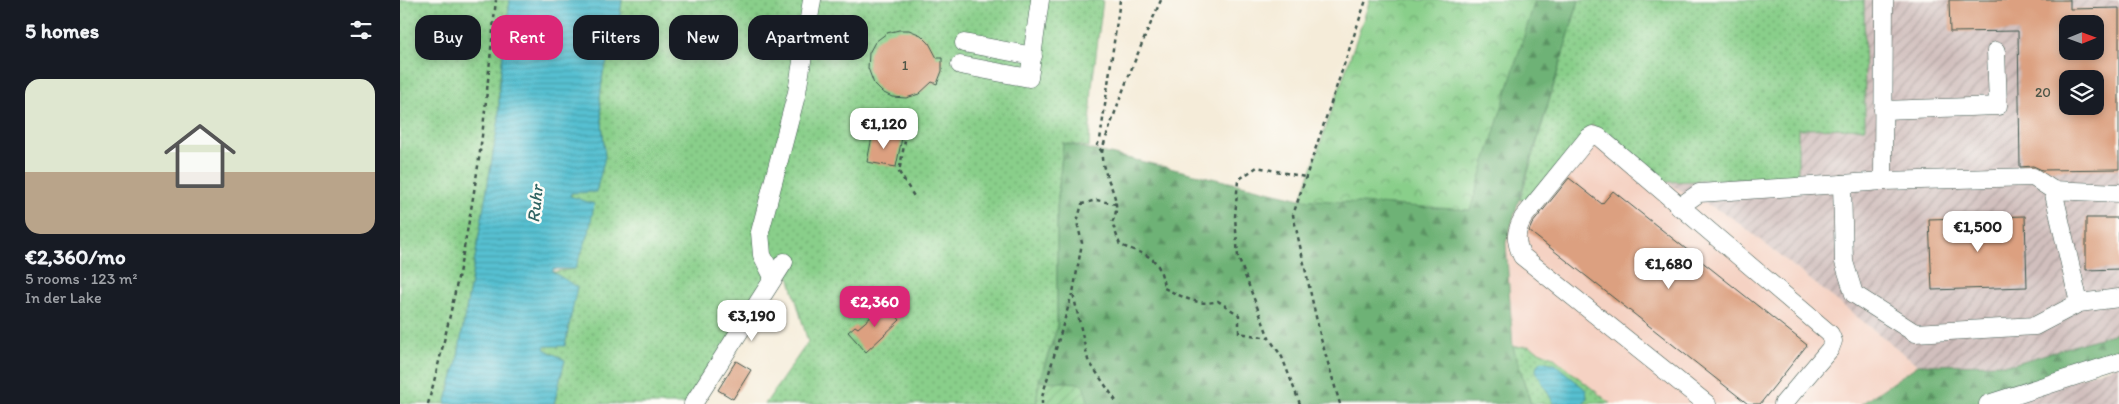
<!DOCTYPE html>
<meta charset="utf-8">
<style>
:root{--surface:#171b24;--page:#20242c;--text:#f1f3f6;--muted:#9ea1a6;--accent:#db2777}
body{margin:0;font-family:Itim,sans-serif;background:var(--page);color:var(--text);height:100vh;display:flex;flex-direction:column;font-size:19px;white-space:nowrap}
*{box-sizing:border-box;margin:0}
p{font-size:16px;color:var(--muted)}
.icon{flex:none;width:28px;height:28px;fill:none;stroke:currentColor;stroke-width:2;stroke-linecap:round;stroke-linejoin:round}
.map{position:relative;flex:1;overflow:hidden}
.side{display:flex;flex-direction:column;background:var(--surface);width:400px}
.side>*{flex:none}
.guide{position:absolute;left:15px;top:15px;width:475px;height:45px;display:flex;gap:10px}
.needle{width:32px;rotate:89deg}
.tools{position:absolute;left:1659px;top:15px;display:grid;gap:10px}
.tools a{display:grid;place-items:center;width:45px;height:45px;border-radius:10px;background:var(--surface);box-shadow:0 2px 8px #0003;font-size:25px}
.price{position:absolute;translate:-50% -42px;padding:0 11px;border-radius:10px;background:#fff;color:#222;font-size:16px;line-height:32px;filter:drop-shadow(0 1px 2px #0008)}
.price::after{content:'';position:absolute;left:50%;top:30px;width:15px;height:11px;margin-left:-8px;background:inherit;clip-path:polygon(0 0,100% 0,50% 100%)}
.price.current{background:var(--accent);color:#fff}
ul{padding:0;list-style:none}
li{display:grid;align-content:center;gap:10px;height:265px;padding:0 25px}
li span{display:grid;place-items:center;height:155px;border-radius:15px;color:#555}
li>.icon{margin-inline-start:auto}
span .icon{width:90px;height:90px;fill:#fffc;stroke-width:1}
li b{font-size:21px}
h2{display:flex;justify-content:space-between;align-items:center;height:60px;padding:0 25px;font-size:21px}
.chip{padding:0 18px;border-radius:15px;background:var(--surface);box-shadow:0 2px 8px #0003;font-size:18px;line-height:45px}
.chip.current{background:var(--accent);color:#fff}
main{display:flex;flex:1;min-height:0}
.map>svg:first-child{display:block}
.built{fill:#f5d2c3}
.industrial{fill:url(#industrial-furrows);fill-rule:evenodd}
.grass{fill:url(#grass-dots);stroke:#54865f}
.forest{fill:url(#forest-firs);stroke:#467855}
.park{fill:url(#park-crowns);stroke:#54865f}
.garden{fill:url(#garden-furrows);stroke:#54865f}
.water{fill:url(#water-rules);stroke:#3a7e82}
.building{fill:#dca080;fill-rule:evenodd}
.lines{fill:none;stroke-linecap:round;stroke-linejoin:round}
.minor-casing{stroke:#3f574d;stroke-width:19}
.path{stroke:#3f574d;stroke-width:2.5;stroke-dasharray:4 4;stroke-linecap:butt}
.minor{stroke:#fff;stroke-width:18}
.labels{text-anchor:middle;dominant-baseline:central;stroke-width:5;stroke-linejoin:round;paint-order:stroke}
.number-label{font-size:14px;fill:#4e5647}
.water-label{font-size:18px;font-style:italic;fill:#306463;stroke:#fdfcf7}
</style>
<main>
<section class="side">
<h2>5 homes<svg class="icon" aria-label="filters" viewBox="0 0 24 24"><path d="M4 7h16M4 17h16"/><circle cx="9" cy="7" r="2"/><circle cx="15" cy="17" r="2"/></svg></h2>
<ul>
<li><span style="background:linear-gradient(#dfe7d0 60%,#b9a48a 0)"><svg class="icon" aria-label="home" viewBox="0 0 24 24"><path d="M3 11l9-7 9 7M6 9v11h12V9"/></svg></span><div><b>€2,360/mo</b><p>5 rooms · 123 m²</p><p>In der Lake</p></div></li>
</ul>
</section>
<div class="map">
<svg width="1719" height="404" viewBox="0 0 1719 404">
<defs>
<pattern id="industrial-furrows" width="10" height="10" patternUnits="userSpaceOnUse" patternTransform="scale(1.25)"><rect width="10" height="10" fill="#d1bfbd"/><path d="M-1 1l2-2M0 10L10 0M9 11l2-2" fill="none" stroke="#a99c9a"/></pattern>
<pattern id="grass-dots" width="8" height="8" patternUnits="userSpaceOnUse" patternTransform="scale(1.25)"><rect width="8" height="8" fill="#89cf8a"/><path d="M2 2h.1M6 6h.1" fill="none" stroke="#6fa972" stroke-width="1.8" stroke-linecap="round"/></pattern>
<pattern id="forest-firs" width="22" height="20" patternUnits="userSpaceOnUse" patternTransform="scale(1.25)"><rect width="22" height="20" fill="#6eb276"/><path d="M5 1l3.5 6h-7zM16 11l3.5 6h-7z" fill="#5a9262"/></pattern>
<pattern id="park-crowns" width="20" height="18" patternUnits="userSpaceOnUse" patternTransform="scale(1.25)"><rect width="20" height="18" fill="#89cf8a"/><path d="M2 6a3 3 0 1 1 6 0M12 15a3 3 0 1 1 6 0" fill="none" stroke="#6fa972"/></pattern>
<pattern id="garden-furrows" width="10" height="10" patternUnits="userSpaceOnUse" patternTransform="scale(1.25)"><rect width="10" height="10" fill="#89cf8a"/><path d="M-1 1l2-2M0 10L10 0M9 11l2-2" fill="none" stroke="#6fa972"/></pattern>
<pattern id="water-rules" width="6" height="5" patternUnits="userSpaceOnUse" patternTransform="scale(1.25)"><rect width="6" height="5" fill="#56c0d1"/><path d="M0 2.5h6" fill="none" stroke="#479daa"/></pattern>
</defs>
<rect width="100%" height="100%" fill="#fdfcf7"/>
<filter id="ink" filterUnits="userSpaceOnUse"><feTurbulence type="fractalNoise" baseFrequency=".02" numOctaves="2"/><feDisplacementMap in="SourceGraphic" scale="10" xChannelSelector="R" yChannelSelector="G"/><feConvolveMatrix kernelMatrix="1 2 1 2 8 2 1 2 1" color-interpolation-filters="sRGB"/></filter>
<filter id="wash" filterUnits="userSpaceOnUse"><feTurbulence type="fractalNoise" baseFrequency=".0096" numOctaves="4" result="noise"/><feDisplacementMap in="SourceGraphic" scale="20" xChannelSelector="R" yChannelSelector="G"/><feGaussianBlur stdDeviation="1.12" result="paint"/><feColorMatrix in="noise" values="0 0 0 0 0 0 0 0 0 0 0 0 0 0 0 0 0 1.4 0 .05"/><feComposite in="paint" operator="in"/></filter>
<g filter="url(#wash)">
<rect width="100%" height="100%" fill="#f5ecd9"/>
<polygon class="built" points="1192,125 1265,182 1331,217 1518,365 1461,404 1209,404 1153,357 1128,346 1113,347 1106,243 1120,200 1130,201"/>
<g class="industrial">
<path d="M 1464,0 L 1719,0 L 1719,332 L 1613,364 L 1518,365 L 1331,217 L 1265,182 L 1398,177 L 1397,129 L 1465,128 ZM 1668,24 L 1695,24 L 1695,51 L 1668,51 ZM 1668,79 L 1695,79 L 1695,106 L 1668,106 Z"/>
<polygon points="1719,365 1719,404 1597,404"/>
</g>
<g class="grass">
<polygon points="0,0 110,0 99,85 99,119 57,362 45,404 0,404"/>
<polygon points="222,0 703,0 692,86 689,147 663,143 657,208 657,328 639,381 636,404 365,404 408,342 389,276 378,275 289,404 154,404 165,360 144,349 145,346 165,345 169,322 153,272 175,269 169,197 205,157 200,98 203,73 218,31"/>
<polygon points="1179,0 1464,0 1465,128 1398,129 1398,177 1265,182 1192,125 1130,201 1120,200"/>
<polygon points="1128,346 1153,357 1210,403 1131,404 1113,347"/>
</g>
<g class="forest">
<polygon points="1135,0 1179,0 1106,243 1113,347 1131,404 689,404 683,386 678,383 639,381 657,328 657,208 663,143 901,199 1070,210"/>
<polygon points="1719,332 1719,356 1578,404 1461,404 1518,365 1613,364"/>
</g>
<polygon class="park" points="970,0 1135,0 1070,210 901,199"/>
<polygon class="garden" points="639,381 678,383 683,385 689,404 636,404"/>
<g class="water">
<polygon points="110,0 222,0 218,31 203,73 200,98 205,157 196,192 171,193 170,196 194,204 189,233 175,269 153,269 153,272 177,287 165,346 145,346 144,349 165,360 154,404 45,404 57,362 99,119 99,85"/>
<polygon points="1142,361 1155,364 1186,390 1187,397 1183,404 1154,404 1136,371 1137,365"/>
</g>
<g id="blocks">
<g class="building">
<path d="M 1549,0 L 1670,0 L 1670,9 L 1719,8 L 1719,169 L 1642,170 L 1633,166 L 1620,167 L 1618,31 L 1550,32 ZM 1668,24 L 1695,24 L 1695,51 L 1668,51 ZM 1668,79 L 1695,79 L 1695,106 L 1668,106 Z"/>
<polygon points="499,30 509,30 521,35 529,43 537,58 542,58 542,71 537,84 532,82 519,94 506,98 492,97 482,92 474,84 468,68 469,53 475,42 487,33"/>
<polygon points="473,132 502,138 496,167 467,162"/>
<polygon points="1169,178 1202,204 1213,191 1407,345 1360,404 1348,404 1129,231 1132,224"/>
<polygon points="1625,216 1627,287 1532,290 1529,219"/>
<polygon points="1686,218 1719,218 1719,269 1686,270"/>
<polygon points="486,304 500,320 466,352 448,332 455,326 458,328"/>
<polygon points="336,361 351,370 333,399 318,390"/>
</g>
</g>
</g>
<g filter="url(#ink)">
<use href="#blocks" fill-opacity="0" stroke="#3f574d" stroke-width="1"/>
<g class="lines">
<g class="minor-casing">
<g id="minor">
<polyline points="564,43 633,56"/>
<polyline points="560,65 629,78 640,0"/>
<polyline points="1483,110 1598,106 1596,51"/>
<polyline points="1483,181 1484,0"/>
<polyline points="1653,190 1679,303 1635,326 1515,333 1454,294 1444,262 1442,184 1483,181 1633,177 1653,190 1719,193"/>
<polyline points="1279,207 1299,193 1442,184"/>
<polyline points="373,277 362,255 360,232 397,92 412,0"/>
<polyline points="1679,303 1719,298"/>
<polyline points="293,404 384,262"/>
<path d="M 1307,404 L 1122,256 C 1115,241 1115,232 1123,218 L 1188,138 L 1193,135 L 1199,137 L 1430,334 L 1433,341 L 1430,349 L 1383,404"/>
<polyline points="1588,404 1719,362"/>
</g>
</g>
<g class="path">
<path d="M 761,0 C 743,41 725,82 711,124 C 708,133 703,144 702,153 C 700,176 726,199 712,222 L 720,245 C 748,256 760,255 764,288 C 781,296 799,307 818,301 L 839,315 L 839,333 L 869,338"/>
<polyline points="511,109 499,172 515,198"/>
<polyline points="702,152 697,145 700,140 720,0"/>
<polyline points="716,204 696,200 682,204 677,222 682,243 673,293 688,360 718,404"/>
<path d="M 28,404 C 49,326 66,246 78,166 C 86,111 90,55 96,0"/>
<polyline points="642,404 642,397 672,294"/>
<polyline points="900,404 882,357 869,338 838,257 835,217 838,180 857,167 905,177"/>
<polyline points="940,404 921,339 893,215 966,0"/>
</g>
<use href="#minor" class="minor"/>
</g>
</g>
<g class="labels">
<g class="number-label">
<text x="505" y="65">1</text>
<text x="1643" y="92">20</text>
</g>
<g class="water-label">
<text transform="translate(135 204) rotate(-84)">Ruhr</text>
</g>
</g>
</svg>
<div class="tools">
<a><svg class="needle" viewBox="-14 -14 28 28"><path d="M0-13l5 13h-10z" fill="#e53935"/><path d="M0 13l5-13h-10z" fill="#9ea1a6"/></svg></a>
<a><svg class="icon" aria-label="layers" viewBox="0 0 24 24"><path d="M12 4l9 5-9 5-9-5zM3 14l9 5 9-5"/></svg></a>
</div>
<b class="price" style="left:484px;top:150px">€1,120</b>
<b class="price" style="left:1578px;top:253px">€1,500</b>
<b class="price" style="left:1269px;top:290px">€1,680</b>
<b class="price current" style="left:475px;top:328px">€2,360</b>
<b class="price" style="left:352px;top:342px">€3,190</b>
<div class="guide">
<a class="chip">Buy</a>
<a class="chip current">Rent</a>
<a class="chip">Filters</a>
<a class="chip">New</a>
<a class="chip">Apartment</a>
</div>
</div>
</main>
